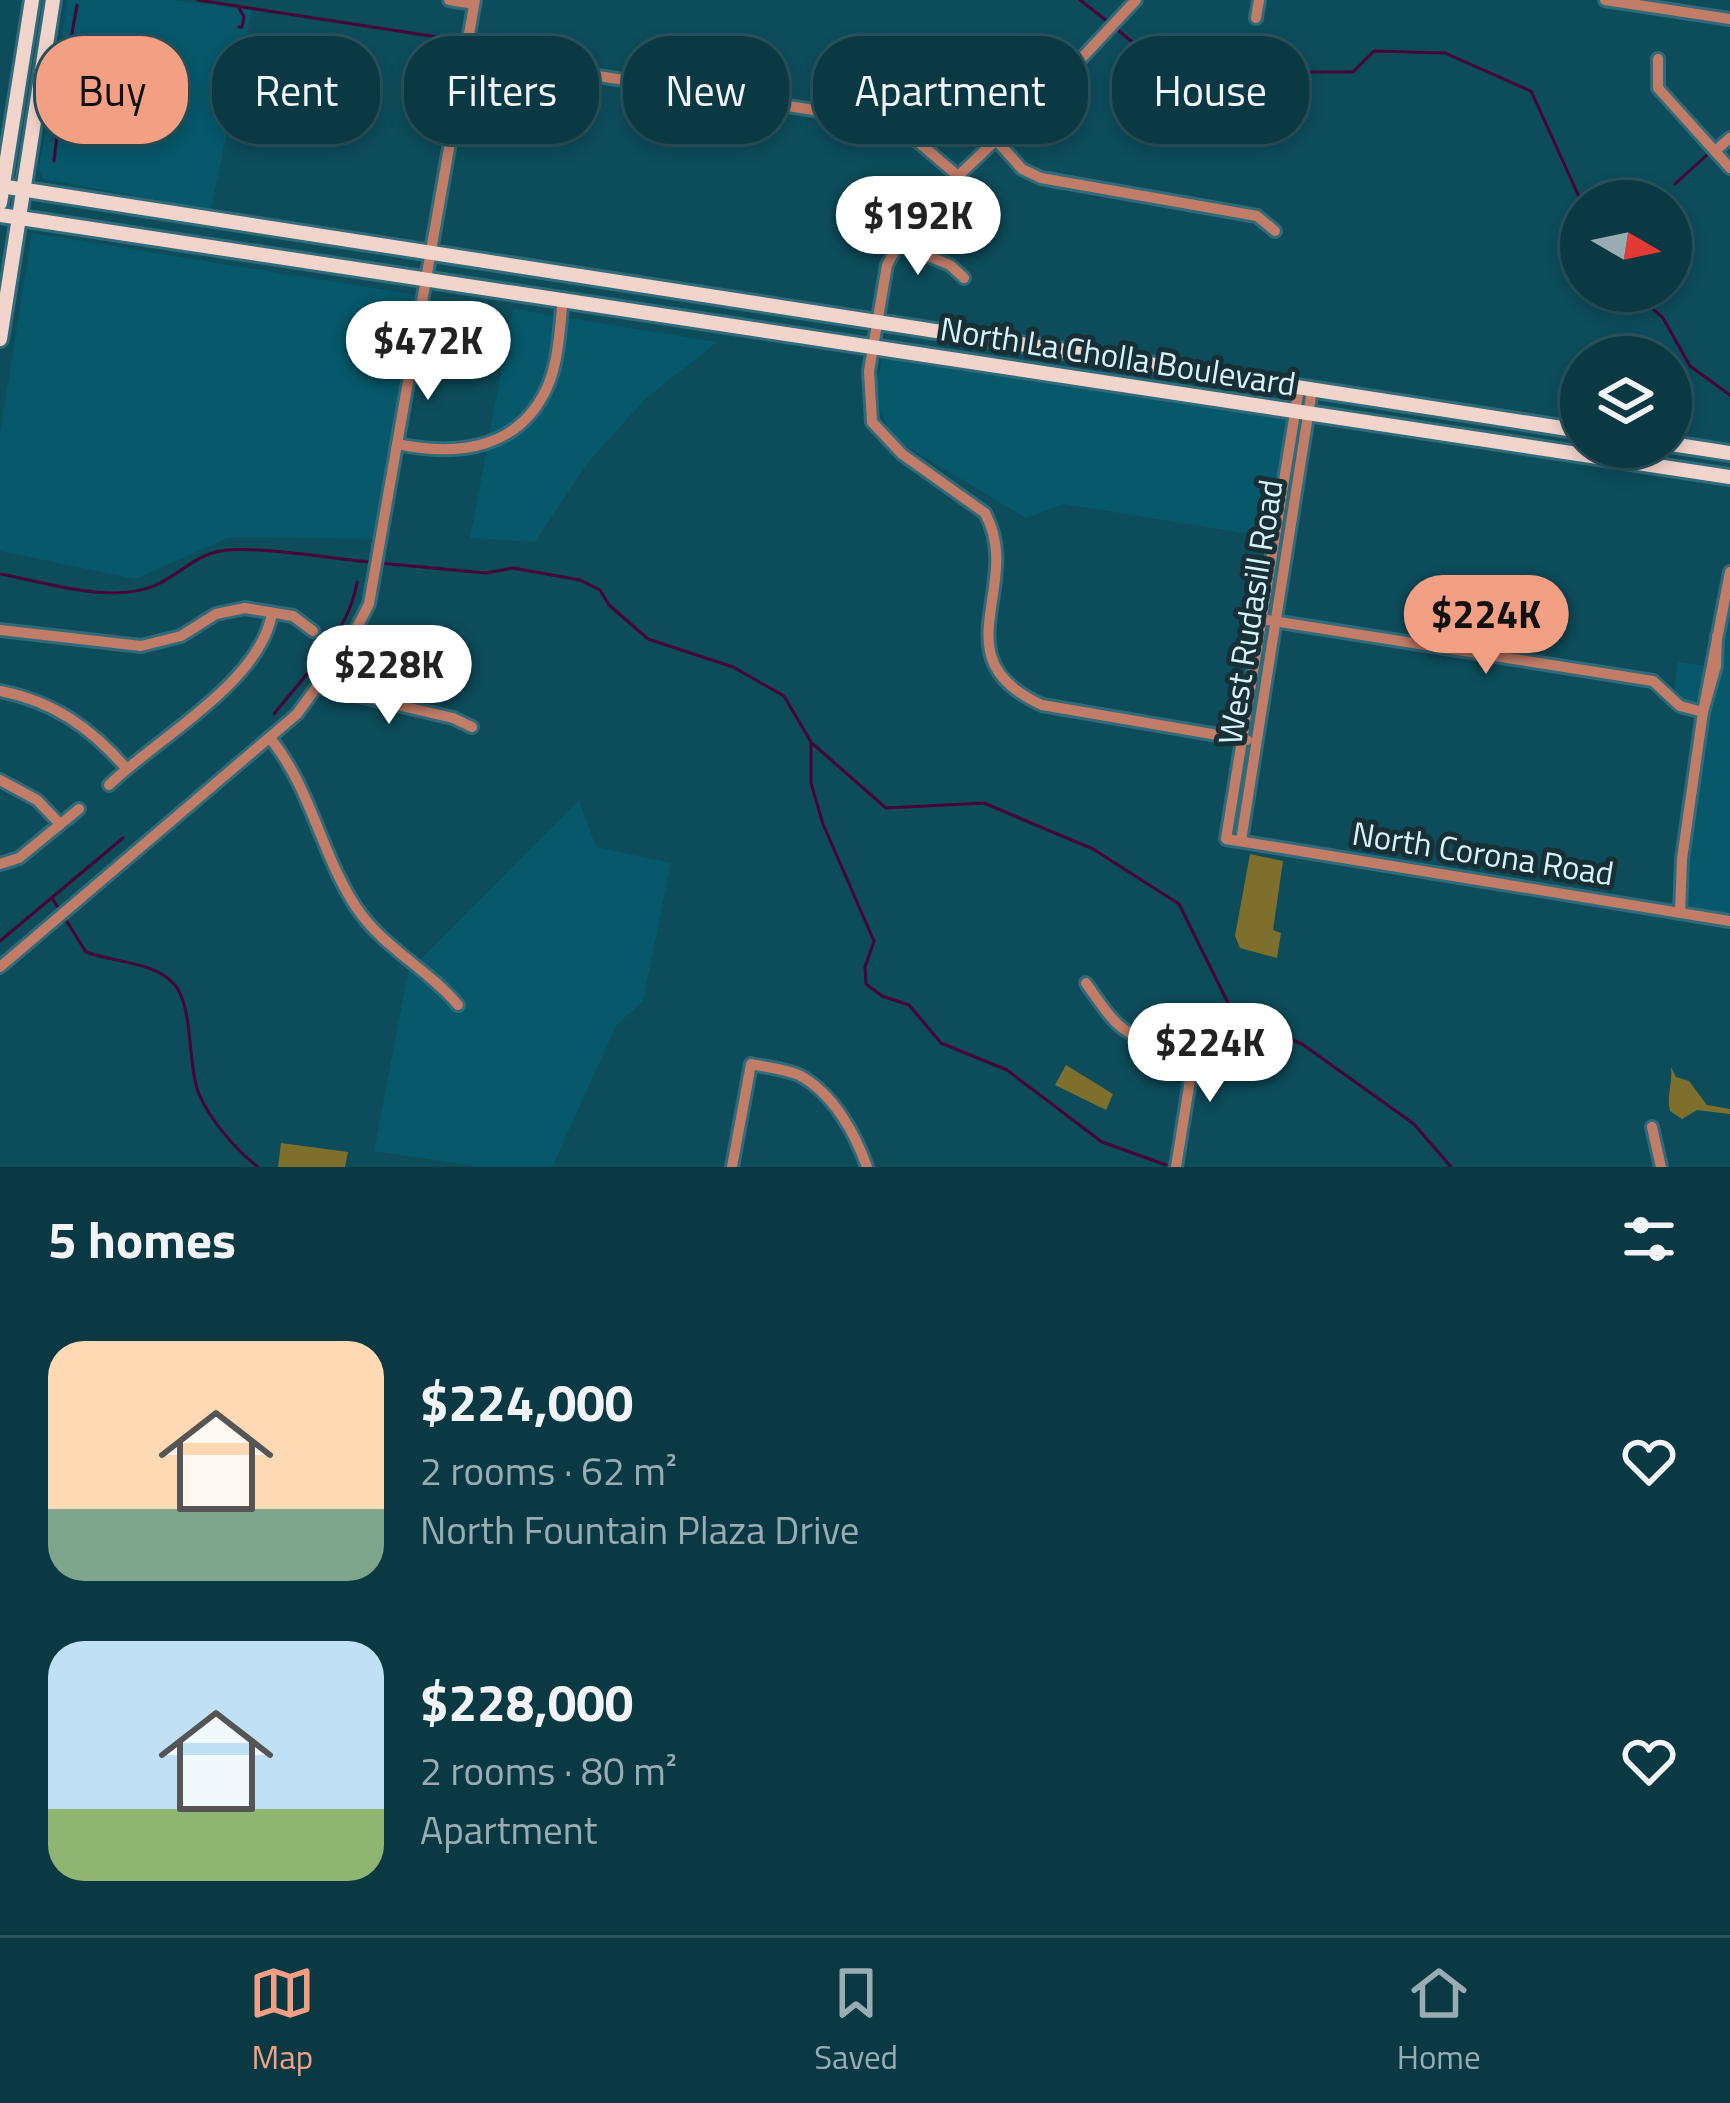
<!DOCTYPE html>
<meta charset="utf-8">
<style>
:root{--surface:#0a3944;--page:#18444f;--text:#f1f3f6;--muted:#99acb2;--line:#2a535d;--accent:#f39f84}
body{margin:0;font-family:"Titillium Web",sans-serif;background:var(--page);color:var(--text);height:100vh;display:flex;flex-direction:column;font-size:45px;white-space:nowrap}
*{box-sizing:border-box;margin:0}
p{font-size:39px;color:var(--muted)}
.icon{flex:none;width:66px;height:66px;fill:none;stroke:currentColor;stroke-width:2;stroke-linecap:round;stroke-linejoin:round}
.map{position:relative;height:1167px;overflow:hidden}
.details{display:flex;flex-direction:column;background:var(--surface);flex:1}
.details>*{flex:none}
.banner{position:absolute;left:36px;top:36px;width:1659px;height:108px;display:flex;gap:24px}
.needle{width:78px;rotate:99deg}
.tools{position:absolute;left:1560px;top:180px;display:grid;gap:24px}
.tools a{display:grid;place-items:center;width:132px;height:132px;border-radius:50%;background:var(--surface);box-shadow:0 6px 18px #0003,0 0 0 3px var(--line);font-size:60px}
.price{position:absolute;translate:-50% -102px;padding:0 27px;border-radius:42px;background:#fff;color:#222;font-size:39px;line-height:78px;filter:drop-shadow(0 3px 6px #0008)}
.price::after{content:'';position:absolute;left:50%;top:72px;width:36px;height:27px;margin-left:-18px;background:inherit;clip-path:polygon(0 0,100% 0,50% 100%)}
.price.on{background:var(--accent);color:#111}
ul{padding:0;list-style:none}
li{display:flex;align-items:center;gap:36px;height:300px;padding:0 48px}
li span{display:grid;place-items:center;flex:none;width:336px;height:240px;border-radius:36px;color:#555}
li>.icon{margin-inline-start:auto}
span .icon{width:144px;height:144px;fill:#fffc;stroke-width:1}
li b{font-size:51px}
h2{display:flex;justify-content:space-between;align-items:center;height:144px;padding:0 48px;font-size:51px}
.tag{padding:0 42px;border-radius:48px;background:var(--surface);box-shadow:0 6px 18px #0003,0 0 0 3px var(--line);font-size:42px;line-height:108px}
.tag.on{background:var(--accent);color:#111}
.menu{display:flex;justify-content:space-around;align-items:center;height:168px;border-top:3px solid var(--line);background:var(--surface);font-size:33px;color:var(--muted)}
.menu a{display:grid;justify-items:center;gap:6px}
.menu .on{color:var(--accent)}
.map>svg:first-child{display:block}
.built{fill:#06586a}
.green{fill:#7e702c}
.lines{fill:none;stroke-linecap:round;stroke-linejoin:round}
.stream{stroke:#460439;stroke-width:3}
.minor-casing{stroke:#316a78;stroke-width:16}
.major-casing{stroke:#316a78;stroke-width:20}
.minor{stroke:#c17d68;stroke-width:10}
.major{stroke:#f1d5cc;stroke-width:14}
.labels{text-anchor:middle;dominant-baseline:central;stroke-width:10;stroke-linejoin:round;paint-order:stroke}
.street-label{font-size:33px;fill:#d7f4fd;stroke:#172f35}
</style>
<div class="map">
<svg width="1730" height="1167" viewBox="0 0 1730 1167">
<rect width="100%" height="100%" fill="#0d4c5b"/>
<g class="built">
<polygon points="67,0 173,0 252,10 211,210 43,179 38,168 53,100"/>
<polygon points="32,233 416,295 374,539 230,537 135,579 0,551 0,433"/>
<polygon points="513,309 717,342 645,399 587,464 535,542 470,538"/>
<polygon points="883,353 1286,419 1267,537 1064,504 1026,518 894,439 881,413 877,387"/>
<polygon points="1730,606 1730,915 1687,909 1685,865 1710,707 1681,698 1674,689 1678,662 1706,666 1720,663"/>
<polygon points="579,800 596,847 671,863 643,1001 616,1026 552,1167 480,1167 374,1151 408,972"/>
</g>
<g class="green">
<polygon points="1250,854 1283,861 1273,930 1281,933 1277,958 1240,948 1235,936"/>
<polygon points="1066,1065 1113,1094 1106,1110 1055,1085"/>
<path d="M 1671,1067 L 1676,1077 L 1689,1081 L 1707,1105 L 1730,1109 L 1730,1114 L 1697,1110 L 1682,1119 L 1670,1111 C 1666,1097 1673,1083 1671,1067 Z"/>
<polygon points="281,1143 348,1152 345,1167 278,1167"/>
</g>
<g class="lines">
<g class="stream">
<polyline points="198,0 457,40"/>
<polyline points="1080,0 1107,21"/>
<polyline points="239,27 242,27 244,17 239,8"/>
<polyline points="1114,27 1153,59 1180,72 1353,72 1374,51 1445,53 1531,91 1581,201"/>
<polyline points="65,73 77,5"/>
<polyline points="54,161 62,92"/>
<polyline points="1675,184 1707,155"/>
<polyline points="1633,291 1663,318 1690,366 1730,395"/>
<polyline points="379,563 486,573 513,568 580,580 600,590 609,605 648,639 733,667 784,696 811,742 811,783 823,824 874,941 865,967 866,984 882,996 909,1005 941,1043 1007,1070 1102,1142 1166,1165"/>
<path d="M 0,574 C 46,582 112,605 156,585 C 179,575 195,555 221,551 C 253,545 333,559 369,562"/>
<path d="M 274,714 C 304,676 350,631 357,582"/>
<polyline points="813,744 886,808 984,803 1093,849 1179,904 1234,1015 1302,1044 1414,1124 1451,1167"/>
<path d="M 52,898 L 86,952 C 112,962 155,962 174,984 C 194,1006 187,1065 199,1094 C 210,1120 236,1150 258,1167"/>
<polyline points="0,941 123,838"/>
</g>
<g class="minor-casing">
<g id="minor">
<polyline points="449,0 474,4"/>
<path d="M 1136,0 L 1078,62 L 958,176 L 901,239 L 887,265 L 869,371 L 872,422 L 902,454 L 985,513 C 1025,586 938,658 1042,705 L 1247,740"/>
<polyline points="1605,0 1730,19"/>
<polyline points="1256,18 1259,0"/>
<polyline points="465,55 896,123 958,176"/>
<polyline points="1658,59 1658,88 1730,168"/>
<polyline points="996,140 1022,169 1041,178 1257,216 1275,231"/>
<polyline points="1715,151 1730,138"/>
<polyline points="899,244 950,265 964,278"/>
<polyline points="1299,388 1226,839 1730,921"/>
<path d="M 397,444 C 459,457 522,449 549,383 C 559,358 560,325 563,298"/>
<polyline points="1267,620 1653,681 1680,706 1703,712 1682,859 1680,913"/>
<polyline points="0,630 141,646 181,636 216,614 245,608 293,616 313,631"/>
<polyline points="1717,636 1716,666 1703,712 1730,572"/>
<polyline points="320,687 453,718 472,727"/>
<path d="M 0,691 C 53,701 91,728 126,768"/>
<path d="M 270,738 C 311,788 321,854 356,907 C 383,948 427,968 458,1005"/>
<polyline points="0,780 37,800 60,824"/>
<path d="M 109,785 C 156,739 261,682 272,613"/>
<polyline points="1241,841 1312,390"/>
<polyline points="0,864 19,858 79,809"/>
<polyline points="0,967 297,714 350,641 369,604 475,0"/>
<path d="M 1086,983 C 1124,1038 1125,1038 1192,1045 L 1194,1055 L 1176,1167"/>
<polyline points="1652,1127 1661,1167"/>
<path d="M 732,1167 L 751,1064 C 765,1067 785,1069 799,1075 C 833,1093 855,1133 867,1167"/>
</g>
</g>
<g class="major-casing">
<g id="major">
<polyline points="0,186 1581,431"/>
<polyline points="0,203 32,0"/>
<polyline points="0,215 1730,477"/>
<polyline points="0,339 53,0"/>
<polyline points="1671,444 1730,453"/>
</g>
</g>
<use href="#minor" class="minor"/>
<use href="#major" class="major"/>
</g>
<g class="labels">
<g class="street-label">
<text transform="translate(1118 356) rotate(9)">North La Cholla Boulevard</text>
<text transform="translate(1250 612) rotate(-81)">West Rudasill Road</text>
<text transform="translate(1483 853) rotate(9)">North Corona Road</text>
</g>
</g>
</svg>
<div class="tools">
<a><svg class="needle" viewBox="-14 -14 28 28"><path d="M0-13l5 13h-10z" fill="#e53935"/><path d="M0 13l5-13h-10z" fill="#99acb2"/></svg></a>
<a><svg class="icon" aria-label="layers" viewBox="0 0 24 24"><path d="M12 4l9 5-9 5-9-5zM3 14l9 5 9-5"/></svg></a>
</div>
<b class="price" style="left:918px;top:278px">$192K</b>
<b class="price" style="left:428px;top:403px">$472K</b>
<b class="price on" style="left:1486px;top:677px">$224K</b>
<b class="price" style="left:389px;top:727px">$228K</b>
<b class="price" style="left:1210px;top:1105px">$224K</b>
<div class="banner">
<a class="tag on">Buy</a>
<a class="tag">Rent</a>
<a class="tag">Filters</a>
<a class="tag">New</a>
<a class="tag">Apartment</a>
<a class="tag">House</a>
</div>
</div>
<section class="details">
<h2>5 homes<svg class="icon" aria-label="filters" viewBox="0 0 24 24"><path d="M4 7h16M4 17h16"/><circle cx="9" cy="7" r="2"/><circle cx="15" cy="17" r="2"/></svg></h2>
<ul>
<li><span style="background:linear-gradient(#ffd9b3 70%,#7fa58c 0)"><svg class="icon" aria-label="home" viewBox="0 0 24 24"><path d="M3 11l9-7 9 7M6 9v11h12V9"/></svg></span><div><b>$224,000</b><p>2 rooms · 62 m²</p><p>North Fountain Plaza Drive</p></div><svg class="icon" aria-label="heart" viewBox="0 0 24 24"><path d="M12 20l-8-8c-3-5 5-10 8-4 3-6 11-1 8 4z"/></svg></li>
<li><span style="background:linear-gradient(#bfe0f5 70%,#8fb573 0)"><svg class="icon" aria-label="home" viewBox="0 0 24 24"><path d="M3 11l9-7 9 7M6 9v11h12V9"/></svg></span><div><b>$228,000</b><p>2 rooms · 80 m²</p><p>Apartment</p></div><svg class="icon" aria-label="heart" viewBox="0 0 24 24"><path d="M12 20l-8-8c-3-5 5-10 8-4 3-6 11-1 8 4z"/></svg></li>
</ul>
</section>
<nav class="menu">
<a class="on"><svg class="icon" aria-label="map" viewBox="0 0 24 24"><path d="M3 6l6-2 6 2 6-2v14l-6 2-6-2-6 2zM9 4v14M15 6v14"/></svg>Map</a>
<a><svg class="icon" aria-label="saved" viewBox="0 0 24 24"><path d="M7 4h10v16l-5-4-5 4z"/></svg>Saved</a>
<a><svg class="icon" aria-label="home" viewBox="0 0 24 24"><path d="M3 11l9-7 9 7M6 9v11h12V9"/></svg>Home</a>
</nav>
